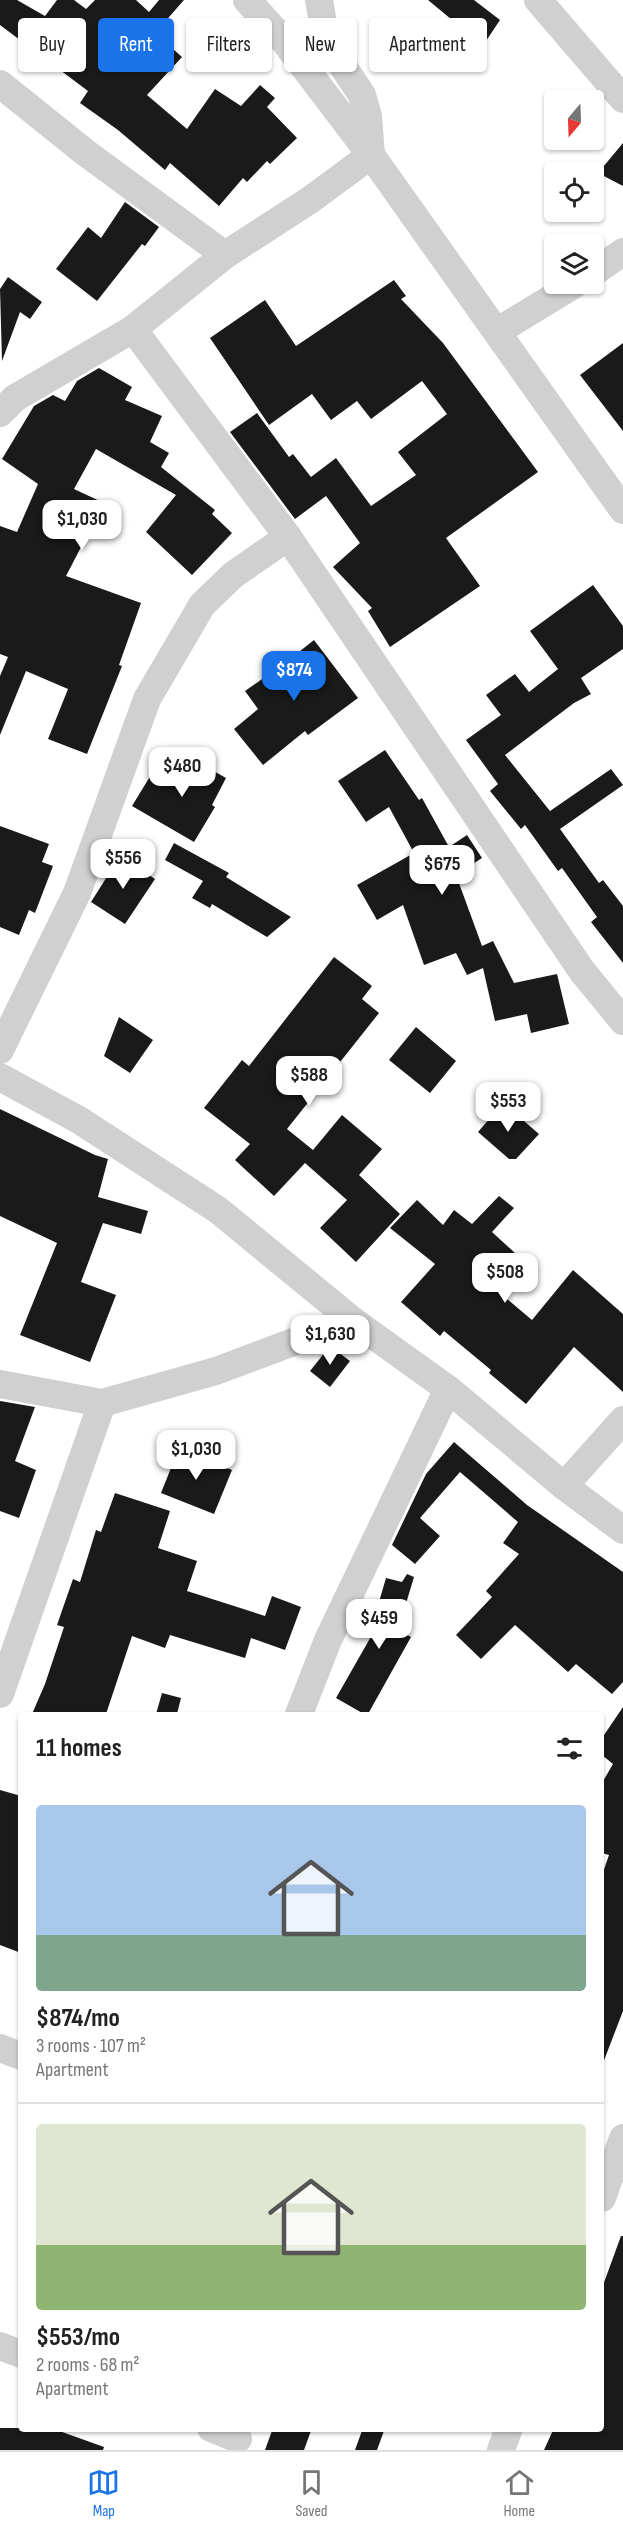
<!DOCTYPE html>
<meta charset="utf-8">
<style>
:root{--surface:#fff;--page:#f2f2f2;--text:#222;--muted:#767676;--line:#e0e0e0;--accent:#1a73e8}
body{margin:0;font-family:"Sofia Sans Condensed",sans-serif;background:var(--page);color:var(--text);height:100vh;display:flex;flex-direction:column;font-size:22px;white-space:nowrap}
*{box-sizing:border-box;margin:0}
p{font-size:20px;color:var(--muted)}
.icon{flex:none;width:33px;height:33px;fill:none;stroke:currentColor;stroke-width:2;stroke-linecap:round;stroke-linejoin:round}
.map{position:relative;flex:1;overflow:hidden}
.drawer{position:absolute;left:18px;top:1712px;width:586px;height:720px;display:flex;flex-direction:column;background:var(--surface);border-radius:6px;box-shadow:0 2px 4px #0004}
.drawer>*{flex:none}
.guide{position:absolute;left:18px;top:18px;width:588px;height:54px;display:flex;gap:12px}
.needle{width:39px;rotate:199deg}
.buttons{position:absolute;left:544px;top:90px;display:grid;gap:12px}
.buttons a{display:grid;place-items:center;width:60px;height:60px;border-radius:6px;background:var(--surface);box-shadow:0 2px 4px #0004;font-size:30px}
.price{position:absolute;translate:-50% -51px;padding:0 14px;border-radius:12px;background:#fff;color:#222;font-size:20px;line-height:39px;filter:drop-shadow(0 2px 3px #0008)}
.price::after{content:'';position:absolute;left:50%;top:36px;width:18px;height:14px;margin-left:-9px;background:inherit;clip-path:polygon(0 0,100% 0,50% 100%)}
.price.on{background:var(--accent);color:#fff}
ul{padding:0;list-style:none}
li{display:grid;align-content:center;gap:12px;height:318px;padding:0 18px}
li+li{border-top:2px solid var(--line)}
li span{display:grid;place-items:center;height:186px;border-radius:6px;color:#555}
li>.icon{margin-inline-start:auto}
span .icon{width:108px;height:108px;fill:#fffc;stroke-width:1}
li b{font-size:26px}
h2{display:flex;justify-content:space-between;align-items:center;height:72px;padding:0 18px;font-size:26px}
.chip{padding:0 21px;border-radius:6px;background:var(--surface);box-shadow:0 2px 4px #0004;font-size:21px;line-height:54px}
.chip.on{background:var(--accent);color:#fff}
.dock{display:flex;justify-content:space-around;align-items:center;height:84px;border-top:2px solid var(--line);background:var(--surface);font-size:16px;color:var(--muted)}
.dock a{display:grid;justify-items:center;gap:3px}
.dock .on{color:var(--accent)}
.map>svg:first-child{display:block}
.building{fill:#1a1a1a}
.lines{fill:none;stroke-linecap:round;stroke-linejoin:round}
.minor{stroke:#d0d0d0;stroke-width:28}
</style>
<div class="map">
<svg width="623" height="2450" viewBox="0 0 623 2450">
<rect width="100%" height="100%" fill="#fff"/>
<g class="building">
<polygon points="0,0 17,0 45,16 57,0 74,0 86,9 95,0 136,0 149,12 159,0 184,0 155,33 182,57 147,95 187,129 215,89 241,106 260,85 275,98 267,107 297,138 270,164 267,161 247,182 243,178 219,206 170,163 165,170 118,130 80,103 88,91 0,25"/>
<polygon points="428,0 474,0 500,20 478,53 445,32 457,24"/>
<polygon points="623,143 623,186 598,173"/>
<polygon points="125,202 159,227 145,246 142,244 97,301 56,269 88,227 101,238"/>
<polygon points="8,277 42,302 30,319 20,312 2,361 0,289"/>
<polygon points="394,280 406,296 401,299 443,343 538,472 446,538 480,586 390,647 368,611 372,608 333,567 360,543 326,496 295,519 230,432 257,413 289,457 293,454 311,477 336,458 371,506 416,475 398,452 447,414 422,381 371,419 357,401 331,420 312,394 269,425 210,338 265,300 296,346"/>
<polygon points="623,343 623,431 580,375"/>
<polygon points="99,368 132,387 125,400 162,416 150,442 169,453 161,467 215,510 212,514 232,533 192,575 146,532 176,495 96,449 74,489 104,503 66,576 141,603 119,665 122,666 87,754 48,739 68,689 26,671 0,735 0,676 8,657 0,654 0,526 17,532 38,484 2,459 34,406 53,395 65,401 77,381"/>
<polygon points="593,585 623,626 623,649 581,678 591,694 574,703 505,755 550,811 611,769 623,785 560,829 599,883 603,880 623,906 623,963 591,922 597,917 562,868 558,871 525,825 521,829 490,791 498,784 466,740 501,715 486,695 515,674 529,692 558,669 530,631"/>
<polygon points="314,640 358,698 308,735 305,731 263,765 234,729 258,709 245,691 285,663"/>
<polygon points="385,750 419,800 422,798 449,847 467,835 482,858 456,875 482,946 493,941 514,983 557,974 569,1024 531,1033 527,1014 495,1021 483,968 467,975 456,953 424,965 403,905 377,920 357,885 414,853 389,807 366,822 338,781"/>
<polygon points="187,756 226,778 212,805 215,807 194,842 132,806 154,770 173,782"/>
<polygon points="0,826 49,844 42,862 53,866 35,913 29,910 19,935 0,927"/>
<polygon points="174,843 229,873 226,877 291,917 267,937 212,904 210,908 192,898 203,881 165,860"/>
<polygon points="120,856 155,879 125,924 91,902"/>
<polygon points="334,957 372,986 362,999 379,1013 287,1129 313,1150 342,1115 382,1149 359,1175 400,1214 356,1262 320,1228 347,1200 305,1163 274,1196 235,1160 250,1144 204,1108 242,1060 249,1066"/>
<polygon points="119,1017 153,1040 130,1073 104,1056"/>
<polygon points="416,1027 456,1061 430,1093 389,1060"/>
<polygon points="503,1103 539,1134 516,1159 509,1159 478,1132"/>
<polygon points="0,1109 95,1155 108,1159 98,1197 148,1211 141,1234 103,1223 81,1282 116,1295 90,1362 20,1335 57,1243 0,1216"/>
<polygon points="499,1196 514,1208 492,1232 515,1253 488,1283 532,1320 573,1270 623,1314 623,1392 574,1347 526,1404 489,1373 491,1370 444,1331 440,1336 401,1302 435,1264 390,1228 417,1200 443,1225 454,1210 472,1224"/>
<polygon points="330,1346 350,1361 330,1387 310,1371"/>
<polygon points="0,1401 35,1407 15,1461 36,1470 19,1518 0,1511"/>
<polygon points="454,1442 527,1505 623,1572 623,1682 612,1694 576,1664 568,1672 515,1625 481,1659 456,1635 492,1597 486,1591 519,1554 503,1543 518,1522 460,1472 420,1518 440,1536 415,1564 392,1545 426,1474"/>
<polygon points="179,1448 232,1470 214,1514 161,1493"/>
<polygon points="115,1493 170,1511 158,1548 197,1561 187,1591 265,1616 272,1596 301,1607 285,1650 251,1638 245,1658 170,1635 165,1648 132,1636 106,1714 32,1714 45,1684 64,1627 57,1625 73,1579 80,1582 96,1530 101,1532"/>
<polygon points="407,1574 414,1577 398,1630 411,1637 368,1714 364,1714 336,1698 389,1605 379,1602 386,1578 402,1582"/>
<polygon points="162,1693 181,1698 177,1714 156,1714"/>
<polygon points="623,1707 623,2011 603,2063 602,2063 602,1875 609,1855 602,1853 602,1783 613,1764 602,1755 602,1738"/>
<polygon points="0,1790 21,1796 21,1953 0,1945"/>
<polygon points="621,2236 623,2236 623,2450 544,2450 554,2428 602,2428 602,2288"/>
<polygon points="0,2428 51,2428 104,2447 103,2450 0,2450"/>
<polygon points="273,2428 312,2428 304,2450 265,2450"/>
<polygon points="363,2428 385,2428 377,2450 355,2450"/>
</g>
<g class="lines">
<g class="minor">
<polyline points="247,0 285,42 371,155 623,510"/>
<polyline points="538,0 623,99"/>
<polyline points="0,84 86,153 225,255"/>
<polyline points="594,272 623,252"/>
<polyline points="133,329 288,537 582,971 623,1021"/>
<polyline points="498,331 575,284"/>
<polyline points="0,413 15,398 133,329 225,255 310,200 371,155 368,116 362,95 326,41 319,0"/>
<polyline points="0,1050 77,893 147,699 202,605 233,575 288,537"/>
<polyline points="0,1077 79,1120 218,1210 352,1320 448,1389 564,1486 623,1530"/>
<polyline points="0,1384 102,1403 216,1371 352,1320"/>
<polyline points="564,1486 623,1420"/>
<polyline points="0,1694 102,1403"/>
<polyline points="299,1714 328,1640 448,1389"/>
<polyline points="0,2048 21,2056"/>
<polyline points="602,2198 623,2138"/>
<polyline points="0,2346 21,2354"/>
<polyline points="211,2428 238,2439"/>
<polyline points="501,2450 509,2428"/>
</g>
</g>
</svg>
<div class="buttons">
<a><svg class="needle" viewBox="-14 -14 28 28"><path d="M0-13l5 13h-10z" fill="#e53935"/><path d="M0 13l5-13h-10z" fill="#767676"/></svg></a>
<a><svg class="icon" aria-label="locate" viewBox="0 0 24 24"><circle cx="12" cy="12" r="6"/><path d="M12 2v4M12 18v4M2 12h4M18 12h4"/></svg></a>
<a><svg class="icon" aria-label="layers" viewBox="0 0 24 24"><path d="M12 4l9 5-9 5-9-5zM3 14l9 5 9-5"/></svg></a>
</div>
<b class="price" style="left:82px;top:551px">$1,030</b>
<b class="price on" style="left:294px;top:702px">$874</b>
<b class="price" style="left:182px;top:798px">$480</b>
<b class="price" style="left:123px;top:890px">$556</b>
<b class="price" style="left:442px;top:896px">$675</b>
<b class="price" style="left:309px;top:1107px">$588</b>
<b class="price" style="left:508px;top:1133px">$553</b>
<b class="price" style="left:505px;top:1304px">$508</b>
<b class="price" style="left:330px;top:1366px">$1,630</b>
<b class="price" style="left:196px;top:1481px">$1,030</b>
<b class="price" style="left:379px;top:1650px">$459</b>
<div class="guide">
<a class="chip">Buy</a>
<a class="chip on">Rent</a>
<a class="chip">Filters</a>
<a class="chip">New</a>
<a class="chip">Apartment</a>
</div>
<section class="drawer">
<h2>11 homes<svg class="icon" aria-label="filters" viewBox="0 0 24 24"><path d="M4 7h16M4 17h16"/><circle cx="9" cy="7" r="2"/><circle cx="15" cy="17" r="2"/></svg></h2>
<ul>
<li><span style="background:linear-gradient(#a9c7e8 70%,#7fa58c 0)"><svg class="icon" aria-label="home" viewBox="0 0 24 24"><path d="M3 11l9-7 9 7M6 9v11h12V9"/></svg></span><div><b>$874/mo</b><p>3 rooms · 107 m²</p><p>Apartment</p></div></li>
<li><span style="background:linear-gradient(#dfe7d0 65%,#8fb573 0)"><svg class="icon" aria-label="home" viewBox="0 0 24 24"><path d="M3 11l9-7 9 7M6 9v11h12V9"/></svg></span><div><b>$553/mo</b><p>2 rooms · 68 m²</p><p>Apartment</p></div></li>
</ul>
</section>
</div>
<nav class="dock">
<a class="on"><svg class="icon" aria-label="map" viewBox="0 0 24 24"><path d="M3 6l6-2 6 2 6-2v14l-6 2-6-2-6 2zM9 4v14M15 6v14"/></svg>Map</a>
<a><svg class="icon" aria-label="saved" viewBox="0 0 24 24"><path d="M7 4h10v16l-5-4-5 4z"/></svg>Saved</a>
<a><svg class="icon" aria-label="home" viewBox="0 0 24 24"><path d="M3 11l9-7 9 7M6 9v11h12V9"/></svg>Home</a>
</nav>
